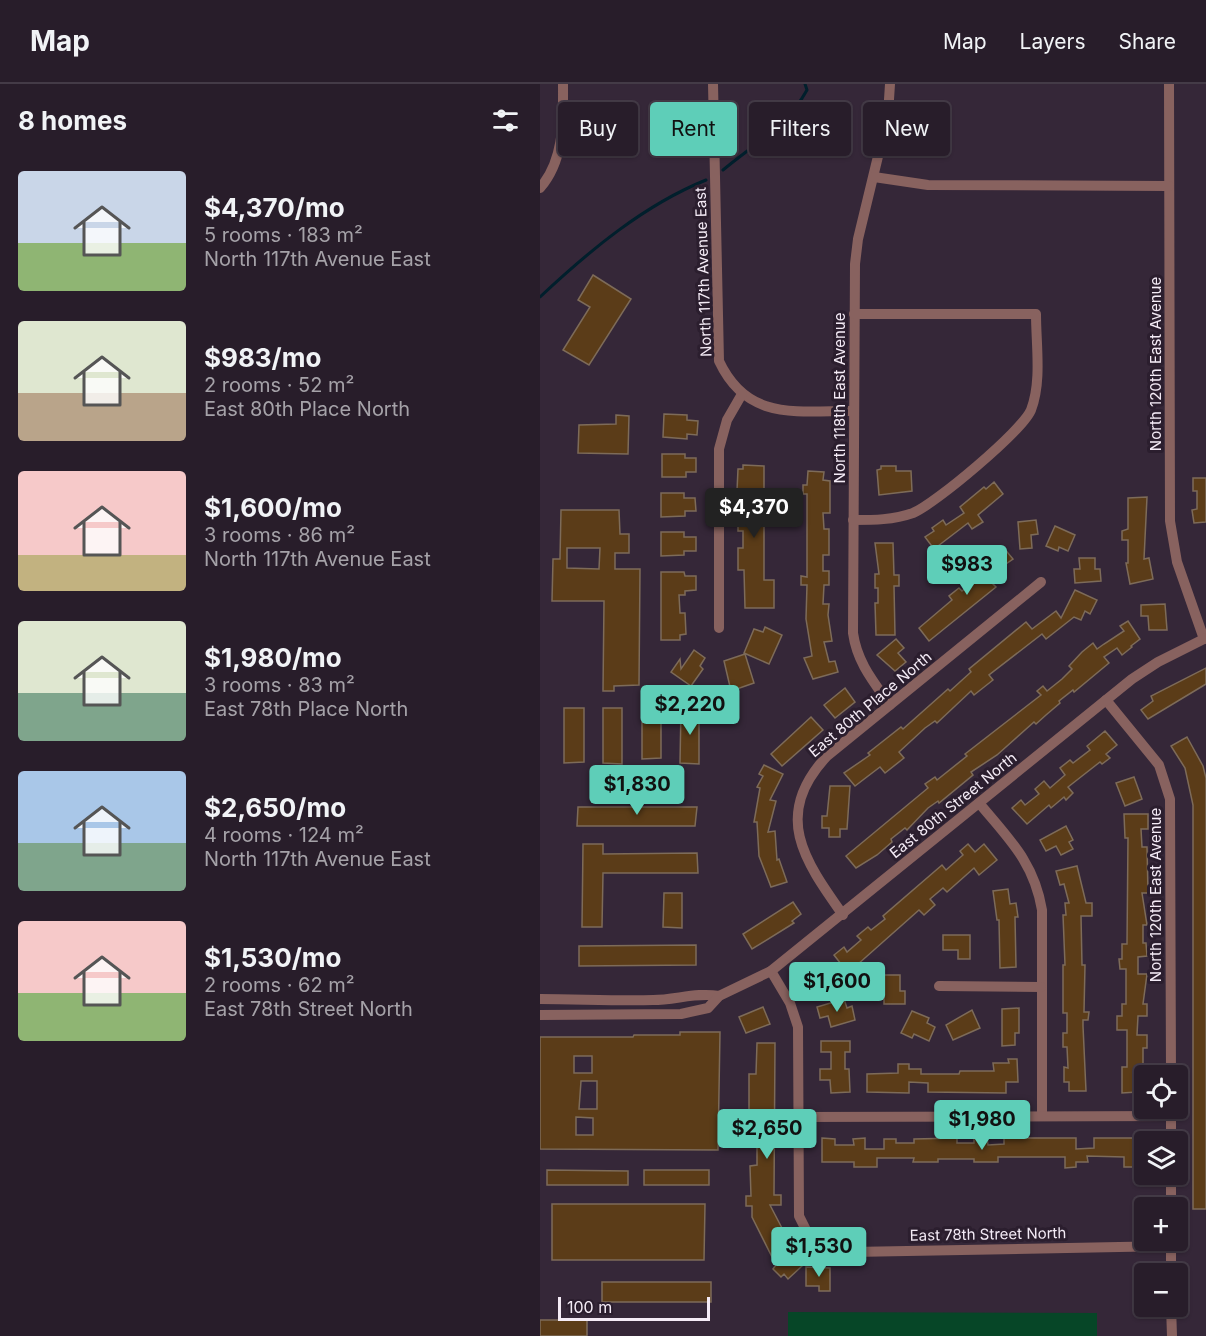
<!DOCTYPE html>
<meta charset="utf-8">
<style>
:root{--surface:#281d2a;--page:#342a36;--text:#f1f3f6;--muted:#a5a2a8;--line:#443b47;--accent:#5eceb8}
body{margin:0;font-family:Inter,sans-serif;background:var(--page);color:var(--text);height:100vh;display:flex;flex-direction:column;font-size:22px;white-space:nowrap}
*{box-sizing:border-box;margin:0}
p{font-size:20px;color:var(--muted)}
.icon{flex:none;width:33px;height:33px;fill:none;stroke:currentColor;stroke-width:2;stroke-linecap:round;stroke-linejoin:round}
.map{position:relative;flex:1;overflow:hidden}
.side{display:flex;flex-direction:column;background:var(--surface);width:540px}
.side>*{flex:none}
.hud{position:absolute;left:18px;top:18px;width:558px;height:54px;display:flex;gap:12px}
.tools{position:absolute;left:594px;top:981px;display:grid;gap:12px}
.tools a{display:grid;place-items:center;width:54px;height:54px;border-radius:6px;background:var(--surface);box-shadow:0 2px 4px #0004,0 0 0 2px var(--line);font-size:30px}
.scale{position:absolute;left:18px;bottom:15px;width:152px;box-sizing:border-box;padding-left:6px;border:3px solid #f4ebf6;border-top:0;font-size:16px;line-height:21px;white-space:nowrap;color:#f4ebf6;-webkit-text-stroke:4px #2b1e2e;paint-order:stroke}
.price{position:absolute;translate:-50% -51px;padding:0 14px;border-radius:6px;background:var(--accent);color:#111;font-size:20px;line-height:39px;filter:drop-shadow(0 2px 3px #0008)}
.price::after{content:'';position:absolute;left:50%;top:36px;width:18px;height:14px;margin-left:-9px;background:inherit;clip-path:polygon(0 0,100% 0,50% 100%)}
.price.current{background:#222;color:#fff}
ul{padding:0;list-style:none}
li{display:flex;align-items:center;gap:18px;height:150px;padding:0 18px}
li span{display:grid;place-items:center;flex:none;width:168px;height:120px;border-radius:6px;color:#555}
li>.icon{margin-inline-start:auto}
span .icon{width:72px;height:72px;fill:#fffc;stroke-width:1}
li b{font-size:26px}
h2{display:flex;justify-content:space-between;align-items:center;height:72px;padding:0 18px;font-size:26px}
.tag{padding:0 21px;border-radius:6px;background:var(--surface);box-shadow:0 2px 4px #0004,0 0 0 2px var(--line);font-size:21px;line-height:54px}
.tag.current{background:var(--accent);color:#111}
header{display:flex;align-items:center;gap:36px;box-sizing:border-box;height:84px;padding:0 30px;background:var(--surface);border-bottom:2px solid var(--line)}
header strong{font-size:28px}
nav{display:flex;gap:33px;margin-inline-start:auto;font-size:21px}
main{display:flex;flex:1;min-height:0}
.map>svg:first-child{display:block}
.green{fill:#064627}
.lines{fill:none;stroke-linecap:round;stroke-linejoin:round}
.stream{stroke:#011f2c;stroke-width:3}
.building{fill:#5b3c18;stroke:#7d6b59;stroke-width:1.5;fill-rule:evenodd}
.street{stroke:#88625f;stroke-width:10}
.labels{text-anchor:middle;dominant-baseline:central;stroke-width:6;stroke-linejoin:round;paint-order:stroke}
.street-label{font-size:15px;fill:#f4ebf6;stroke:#2b1e2e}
</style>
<header>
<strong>Map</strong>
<nav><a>Map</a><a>Layers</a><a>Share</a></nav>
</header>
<main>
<section class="side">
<h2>8 homes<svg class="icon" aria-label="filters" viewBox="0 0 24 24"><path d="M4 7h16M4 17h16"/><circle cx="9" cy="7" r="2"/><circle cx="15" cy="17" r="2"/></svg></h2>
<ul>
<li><span style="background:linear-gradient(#c9d6e8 60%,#8fb573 0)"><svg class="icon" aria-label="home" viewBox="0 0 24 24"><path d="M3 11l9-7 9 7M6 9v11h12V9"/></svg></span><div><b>$4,370/mo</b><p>5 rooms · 183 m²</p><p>North 117th Avenue East</p></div></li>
<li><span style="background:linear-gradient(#dfe7d0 60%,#b9a48a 0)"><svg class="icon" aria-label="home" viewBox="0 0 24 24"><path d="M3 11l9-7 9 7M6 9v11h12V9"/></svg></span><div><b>$983/mo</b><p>2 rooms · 52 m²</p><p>East 80th Place North</p></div></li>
<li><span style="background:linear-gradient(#f6c9c9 70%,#c2b280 0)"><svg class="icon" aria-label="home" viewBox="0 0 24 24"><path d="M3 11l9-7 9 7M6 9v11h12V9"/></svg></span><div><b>$1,600/mo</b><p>3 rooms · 86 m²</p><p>North 117th Avenue East</p></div></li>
<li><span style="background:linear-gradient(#dfe7d0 60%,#7fa58c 0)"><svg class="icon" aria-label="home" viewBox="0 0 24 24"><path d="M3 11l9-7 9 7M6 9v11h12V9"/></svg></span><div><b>$1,980/mo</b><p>3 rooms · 83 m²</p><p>East 78th Place North</p></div></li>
<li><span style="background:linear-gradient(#a9c7e8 60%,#7fa58c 0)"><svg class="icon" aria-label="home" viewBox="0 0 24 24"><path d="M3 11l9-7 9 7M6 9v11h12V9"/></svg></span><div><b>$2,650/mo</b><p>4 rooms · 124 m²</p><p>North 117th Avenue East</p></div></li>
<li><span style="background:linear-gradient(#f6c9c9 60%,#8fb573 0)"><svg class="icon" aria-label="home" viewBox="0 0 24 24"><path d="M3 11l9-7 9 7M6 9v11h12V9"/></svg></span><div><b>$1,530/mo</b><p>2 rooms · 62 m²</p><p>East 78th Street North</p></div></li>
</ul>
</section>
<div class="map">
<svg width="666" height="1252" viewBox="0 0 666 1252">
<rect width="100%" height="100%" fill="#352738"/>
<polygon class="green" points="248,1228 557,1229 557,1252 248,1252"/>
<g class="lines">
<g class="stream">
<path d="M 183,86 C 213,61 248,41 267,6 L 265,0"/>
<path d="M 0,213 C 49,167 104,121 166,96"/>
</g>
</g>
<g class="building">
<polygon points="53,191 91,215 49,281 23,266 50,223 38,216"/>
<polygon points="124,330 147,331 147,336 158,337 157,351 147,350 147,355 123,353"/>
<polygon points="76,331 89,332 88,370 38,369 39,341 76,340"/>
<polygon points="122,370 145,370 145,374 156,374 156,388 146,388 146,393 122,393"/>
<polygon points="203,381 224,382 224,496 234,496 234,524 205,524 204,486 198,486 198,464 203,464 203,447 198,447 198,425 203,425 204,407 197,407 198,385 203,385"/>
<polygon points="341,382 356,382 356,387 371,387 372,407 339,411 337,386 341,385"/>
<polygon points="268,387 284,388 283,396 290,397 290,429 283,429 284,445 289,445 289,471 283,471 283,487 289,487 289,501 284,501 283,520 289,520 288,531 292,557 284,558 289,578 295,577 298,588 273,595 264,574 272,572 266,535 267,501 261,501 261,492 267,493 267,410 263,410 263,401 267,401"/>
<polygon points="653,394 666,394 666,438 654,439 652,426 657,425 657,407 653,407"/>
<polygon points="454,398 463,410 438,431 443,438 432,445 428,439 394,465 385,453 394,447 392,444 403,436 406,441 424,429 420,423 444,403 446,405"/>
<polygon points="121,409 144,409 144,414 155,414 156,427 145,427 145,432 121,433"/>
<polygon points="607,413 604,475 609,474 613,495 590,500 586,479 588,479 588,456 582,456 582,447 588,445 588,414"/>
<path d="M 21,426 L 79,426 L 80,450 L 89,450 L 89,469 L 75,469 L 75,485 L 100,485 L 99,601 L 74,602 L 74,607 L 63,607 L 64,517 L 12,517 L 13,475 L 20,475 ZM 27,464 L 60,464 L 59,485 L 27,484 Z"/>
<polygon points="496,436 498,450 491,451 492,464 480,465 478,438"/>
<polygon points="515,442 535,451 528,467 519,463 518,467 506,462"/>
<polygon points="121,448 144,448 144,453 156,453 156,467 144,467 144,471 121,472"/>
<polygon points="335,459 353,459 354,491 359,491 359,502 354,502 355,551 336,551 335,519 338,519 338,504 335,504 335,490 339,490"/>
<polygon points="463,463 473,475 463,482 465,485 450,497 456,503 389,557 379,544 412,516 409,512 419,504 422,507 450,485 442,475 451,468 453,471"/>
<polygon points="539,474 555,474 555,485 560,485 561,497 535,499 534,485 540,485"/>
<polygon points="121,488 144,488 145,492 156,492 156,506 145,507 145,511 139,511 140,529 145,529 146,550 140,551 140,556 121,556"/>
<polygon points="535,506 557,516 550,530 545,527 541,536 534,533 506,555 502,550 449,591 453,596 434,611 431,607 397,639 395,637 385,644 359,668 364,674 345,689 340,683 315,702 304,689 330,671 328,669 361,643 363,645 408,605 410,607 431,588 429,585 486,538 492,545 516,527 521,534"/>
<polygon points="625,520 627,546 609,546 608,532 601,532 601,521"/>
<polygon points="588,537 600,555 591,562 592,563 582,571 577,564 564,573 569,579 534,608 533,606 519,617 520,619 506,631 496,640 494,638 457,671 431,688 433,691 399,719 398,717 388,724 367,746 365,744 351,755 352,758 337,771 316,784 306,772 388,704 385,700 395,693 397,696 427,672 425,670 501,611 497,607 503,602 507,607 522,595 532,585 529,582 542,568 553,559 557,565 564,560 584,547 580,542"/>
<polygon points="225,543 242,551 229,580 204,569 214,545 223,548"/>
<polygon points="356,555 364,564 358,569 366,578 355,587 337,571"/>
<polygon points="154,566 165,574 160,582 163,585 151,602 131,588 140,575 141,585"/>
<polygon points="205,570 214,599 191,607 184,577"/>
<polygon points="666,584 666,600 608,635 601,626 613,617 611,612"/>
<polygon points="305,604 315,618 295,634 284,621"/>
<polygon points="24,624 44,624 44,678 24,679"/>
<polygon points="63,624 82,624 82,680 63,679"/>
<polygon points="102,624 121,624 121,674 102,675"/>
<polygon points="141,624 159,624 159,680 140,679"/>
<polygon points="271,633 283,646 242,682 231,670"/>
<polygon points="565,647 577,661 566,670 570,674 562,680 560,678 528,703 533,709 526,716 524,713 511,724 509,721 487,740 472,724 481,716 485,721 499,710 495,705 504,697 510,704 525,691 520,684 530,676 533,679 550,666 547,662"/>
<polygon points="647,653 663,682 666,694 666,1125 653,1125 653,721 645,684 631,662"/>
<polygon points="224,681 243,690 230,716 236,717 228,748 235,747 237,776 239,775 247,798 231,803 219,772 217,738 214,738 220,704 217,703 223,692 219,690"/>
<polygon points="594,693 602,715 585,722 576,699"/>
<polygon points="290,702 310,702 307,745 300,745 300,753 289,753 289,744 282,744 282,732 287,732"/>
<polygon points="38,723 157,723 155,742 37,742"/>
<polygon points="584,730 608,730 608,745 601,745 602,763 607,763 608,809 602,809 607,841 603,841 603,859 606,859 607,872 598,873 598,890 607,890 603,920 607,920 607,932 598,932 597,951 607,951 607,964 603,964 603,983 607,983 607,992 604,995 597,995 597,1008 582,1009 582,983 587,983 587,946 577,946 577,932 582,932 582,920 586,920 586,885 580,885 579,875 582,875 582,860 587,860 588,754 585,754"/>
<polygon points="526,742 533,756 529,758 533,765 521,771 516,762 506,767 500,756"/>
<polygon points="43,760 63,760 63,770 157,769 158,789 63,789 62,843 42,843"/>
<polygon points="428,760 435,768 444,760 457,776 439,791 434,784 407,808 403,804 390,815 395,821 384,831 379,826 308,889 294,871 304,863 307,868 321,856 317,852 328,843 331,846 345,835 343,832 402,781 406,786 423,771 420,767"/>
<polygon points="537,782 546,819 552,819 552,832 541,832 542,881 545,881 544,928 549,928 548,936 543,936 543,942 546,1007 529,1007 529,998 524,998 524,983 528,984 527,963 523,963 523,949 527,949 527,929 523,929 523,881 525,881 523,831 526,831 525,819 529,819 524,800 520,801 516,787"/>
<polygon points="468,805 470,820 476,819 478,833 475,833 476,883 460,884 459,836 457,836 453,807"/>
<polygon points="124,809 142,809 142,844 123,843"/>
<polygon points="253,818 261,830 252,837 254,839 212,865 203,850"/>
<polygon points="403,851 430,851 430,875 418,875 418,866 403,866"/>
<polygon points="156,861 156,881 39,882 39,862"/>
<polygon points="283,883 292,895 273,911 262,896"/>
<polygon points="344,891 360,891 360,907 365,907 365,920 344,920"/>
<polygon points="304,915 307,924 312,922 315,936 291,943 288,932 280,934 277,923"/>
<polygon points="223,923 230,940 206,949 199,933"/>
<polygon points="479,924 479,949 475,949 475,961 462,962 462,925"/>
<polygon points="432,926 440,944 413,956 406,941"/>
<polygon points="372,927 389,934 387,939 395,943 389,957 374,950 372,954 361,949"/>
<path d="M 140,948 L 180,948 L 178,1066 L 0,1065 L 0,953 L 93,953 L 94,951 L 140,951 ZM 34,972 L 52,972 L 52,989 L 34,989 ZM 41,997 L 57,997 L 57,1025 L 39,1025 ZM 36,1033 L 53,1034 L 53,1051 L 36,1051 Z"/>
<polygon points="281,957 310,957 310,968 305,968 305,985 309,985 310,1008 291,1009 290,996 280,996 280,985 291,985 291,968 281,968"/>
<polygon points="217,959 235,959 234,1111 241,1111 241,1121 230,1121 243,1146 238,1148 244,1159 241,1160 262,1182 248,1195 244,1190 241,1193 233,1185 236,1181 212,1133 212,1122 206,1122 206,1112 211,1112 210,1082 217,1081 217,1063 212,1063 212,1053 216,1053 216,1034 209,1034 209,990 216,990"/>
<polygon points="468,975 477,975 478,998 466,998 466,1009 388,1008 388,999 369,998 369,1009 327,1008 327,990 358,989 358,980 369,980 369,985 381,985 381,990 419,990 420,987 454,987 453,979 469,979"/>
<polygon points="282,1054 295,1055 295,1061 314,1061 313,1055 325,1054 325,1065 344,1065 344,1055 356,1055 356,1059 374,1059 374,1055 417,1054 417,1059 434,1059 434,1054 447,1054 448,1061 464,1060 464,1054 536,1054 536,1065 554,1064 554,1054 596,1054 596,1064 604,1065 604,1078 596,1077 595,1083 584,1083 584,1073 547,1072 548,1078 536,1078 536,1083 525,1084 525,1073 458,1073 458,1078 434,1078 434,1075 398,1075 398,1078 373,1078 374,1074 337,1074 337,1083 314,1083 314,1078 282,1078"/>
<polygon points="7,1086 88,1087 88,1101 7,1101"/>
<rect x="104" y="1086" width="65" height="15"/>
<polygon points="12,1120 165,1120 164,1176 12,1176"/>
<polygon points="266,1183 290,1184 290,1207 279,1207 279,1202 266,1202"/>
<rect x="62" y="1198" width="109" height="20"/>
<rect x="0" y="1236" width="47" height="16"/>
</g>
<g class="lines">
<g class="street">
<path d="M 173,0 L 179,277 C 207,337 256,327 312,327"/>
<path d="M 350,0 L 348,31 L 318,155 L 315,180 L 313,549 C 317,578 333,597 350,621"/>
<polyline points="629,0 630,437 637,478 664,555"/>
<polyline points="334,93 388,101 629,102"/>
<path d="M 0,104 C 25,75 23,36 23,0"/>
<path d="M 313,436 C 334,436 353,436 373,429 C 395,420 482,347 491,326 C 502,297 496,261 496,230 L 314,230"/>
<polyline points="179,544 179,365 187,336 202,310"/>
<polyline points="566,616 619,681 630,715 631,992"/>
<path d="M 439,719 C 469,755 494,778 502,826 L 502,1032"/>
<path d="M 303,831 C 264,776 232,731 287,672 L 501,498"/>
<polyline points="231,887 250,919 258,943 259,1132 269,1152 312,1168 631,1162"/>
<polyline points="399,902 501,903"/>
<path d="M 0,915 C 38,915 76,917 113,916 C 135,916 157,908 179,912"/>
<polyline points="0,931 141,930 168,924 179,912 231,887 592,595 618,578 666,554"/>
<polyline points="631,1025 631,1058"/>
<polyline points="259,1033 631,1032"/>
<polyline points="631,1090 631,1124"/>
<polyline points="631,1190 631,1157"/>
<polyline points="631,1222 632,1252"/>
</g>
</g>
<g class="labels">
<g class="street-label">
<text transform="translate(163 188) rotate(-92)">North 117th Avenue East</text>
<text transform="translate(615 280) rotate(-90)">North 120th East Avenue</text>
<text transform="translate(299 314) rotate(-90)">North 118th East Avenue</text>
<text transform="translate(330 620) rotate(-40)">East 80th Place North</text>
<text transform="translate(413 721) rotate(-39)">East 80th Street North</text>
<text transform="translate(615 811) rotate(-90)">North 120th East Avenue</text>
<text transform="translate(448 1150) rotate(-1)">East 78th Street North</text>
</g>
</g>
</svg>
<div class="tools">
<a><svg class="icon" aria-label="locate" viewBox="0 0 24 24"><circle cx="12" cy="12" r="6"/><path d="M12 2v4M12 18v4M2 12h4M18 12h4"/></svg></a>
<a><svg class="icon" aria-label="layers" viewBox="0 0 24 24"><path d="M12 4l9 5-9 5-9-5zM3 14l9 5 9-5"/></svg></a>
<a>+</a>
<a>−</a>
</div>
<div class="scale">100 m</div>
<b class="price current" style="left:214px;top:455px">$4,370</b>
<b class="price" style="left:427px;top:512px">$983</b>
<b class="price" style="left:150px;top:652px">$2,220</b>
<b class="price" style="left:97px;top:732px">$1,830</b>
<b class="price" style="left:297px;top:929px">$1,600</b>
<b class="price" style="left:442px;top:1067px">$1,980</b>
<b class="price" style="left:227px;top:1076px">$2,650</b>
<b class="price" style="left:279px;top:1194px">$1,530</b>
<div class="hud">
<a class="tag">Buy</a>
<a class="tag current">Rent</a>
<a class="tag">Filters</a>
<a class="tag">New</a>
</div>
</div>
</main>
